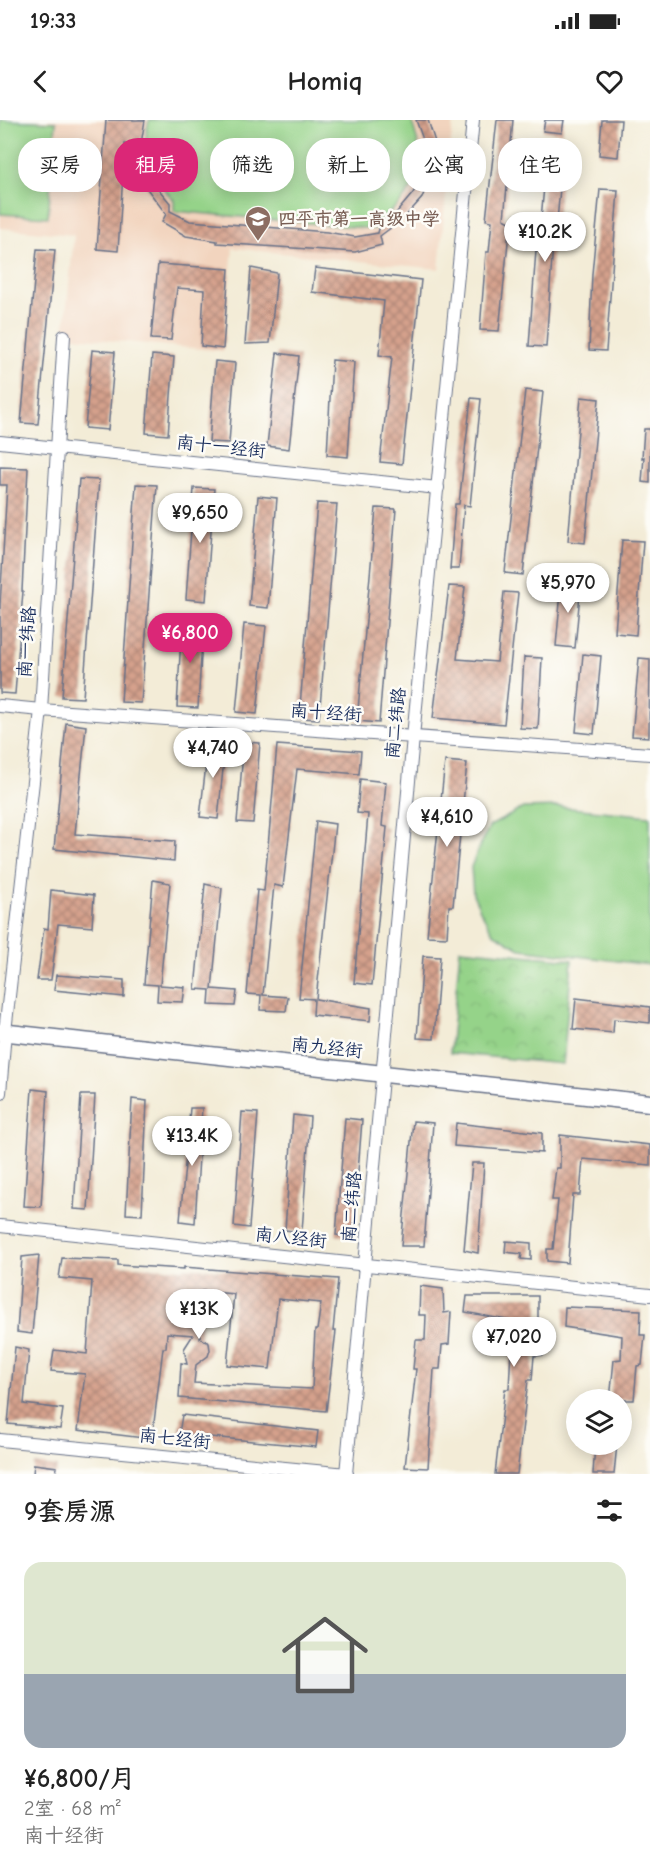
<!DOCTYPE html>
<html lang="zh">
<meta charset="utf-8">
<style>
:root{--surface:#fff;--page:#f6f6f6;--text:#222;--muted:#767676;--accent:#db2777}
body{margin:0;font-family:"Comic Neue","LXGW WenKai TC",sans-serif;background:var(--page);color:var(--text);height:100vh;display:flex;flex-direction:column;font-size:22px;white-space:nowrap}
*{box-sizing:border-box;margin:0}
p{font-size:20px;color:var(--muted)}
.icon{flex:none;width:33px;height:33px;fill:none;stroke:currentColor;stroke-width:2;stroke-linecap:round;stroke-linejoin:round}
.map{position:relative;height:1354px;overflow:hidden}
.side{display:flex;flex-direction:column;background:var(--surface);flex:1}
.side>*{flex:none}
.hud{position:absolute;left:18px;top:18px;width:615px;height:54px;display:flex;gap:12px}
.tools{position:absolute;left:566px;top:1269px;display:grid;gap:12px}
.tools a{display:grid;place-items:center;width:66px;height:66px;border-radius:50%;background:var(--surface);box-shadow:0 3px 15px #0003;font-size:30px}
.price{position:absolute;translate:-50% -51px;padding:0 14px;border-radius:21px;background:#fff;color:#222;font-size:20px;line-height:39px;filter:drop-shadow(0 2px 3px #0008)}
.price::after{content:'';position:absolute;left:50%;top:36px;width:18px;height:14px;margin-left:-9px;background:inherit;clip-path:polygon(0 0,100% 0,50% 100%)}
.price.current{background:var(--accent);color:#fff}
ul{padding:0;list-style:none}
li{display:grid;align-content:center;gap:12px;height:318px;padding:0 24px}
li span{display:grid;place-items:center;height:186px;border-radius:18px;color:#555}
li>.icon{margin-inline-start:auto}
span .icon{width:108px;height:108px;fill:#fffc;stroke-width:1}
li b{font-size:26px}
h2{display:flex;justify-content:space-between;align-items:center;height:72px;padding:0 24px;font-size:26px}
.tag{padding:0 21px;border-radius:24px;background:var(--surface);box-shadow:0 3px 15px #0003;font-size:21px;line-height:54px}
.tag.current{background:var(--accent);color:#fff}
.status{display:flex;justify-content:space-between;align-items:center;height:42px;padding:0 30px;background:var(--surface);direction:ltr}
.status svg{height:16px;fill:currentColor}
header{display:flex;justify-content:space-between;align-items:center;height:78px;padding:0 24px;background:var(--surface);font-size:27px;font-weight:800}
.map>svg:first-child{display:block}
.built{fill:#f2d4be}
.park{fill:url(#park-crowns);stroke:#588174;stroke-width:1.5}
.pitch{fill:#95d389;stroke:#588174;stroke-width:1.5}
.building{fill:url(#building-cross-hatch);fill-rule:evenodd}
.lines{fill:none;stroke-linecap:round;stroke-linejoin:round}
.street-casing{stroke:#677188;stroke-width:14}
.secondary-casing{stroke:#677188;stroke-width:19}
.street{stroke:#fff;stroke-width:12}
.secondary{stroke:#fff;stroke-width:16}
.labels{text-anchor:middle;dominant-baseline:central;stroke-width:5;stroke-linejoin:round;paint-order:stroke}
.education-label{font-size:18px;font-weight:bold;fill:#785e54;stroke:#fdfcf7;text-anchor:start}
.street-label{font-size:18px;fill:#1b2f5e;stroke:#fdfcf7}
</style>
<div class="status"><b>19:33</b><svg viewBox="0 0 49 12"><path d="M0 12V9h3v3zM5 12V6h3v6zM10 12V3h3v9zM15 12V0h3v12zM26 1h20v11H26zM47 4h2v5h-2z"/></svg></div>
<header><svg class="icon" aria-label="back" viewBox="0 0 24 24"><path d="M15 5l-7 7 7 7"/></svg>Homiq<svg class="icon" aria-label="heart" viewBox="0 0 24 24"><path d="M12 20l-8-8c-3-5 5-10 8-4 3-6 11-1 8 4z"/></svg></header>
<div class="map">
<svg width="650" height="1354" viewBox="0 0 650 1354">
<defs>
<pattern id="park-crowns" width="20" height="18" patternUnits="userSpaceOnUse" patternTransform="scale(1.5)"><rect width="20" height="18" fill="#95d389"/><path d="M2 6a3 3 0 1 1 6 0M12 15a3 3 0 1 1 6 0" fill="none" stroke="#80b579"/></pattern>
<pattern id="building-cross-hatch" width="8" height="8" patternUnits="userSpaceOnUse" patternTransform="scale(1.5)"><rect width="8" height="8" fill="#d5a18c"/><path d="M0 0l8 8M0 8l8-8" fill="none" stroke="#ac8476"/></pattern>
</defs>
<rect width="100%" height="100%" fill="#fdfcf7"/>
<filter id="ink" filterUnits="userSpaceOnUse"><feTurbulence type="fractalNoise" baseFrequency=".0167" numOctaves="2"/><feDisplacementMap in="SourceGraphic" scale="12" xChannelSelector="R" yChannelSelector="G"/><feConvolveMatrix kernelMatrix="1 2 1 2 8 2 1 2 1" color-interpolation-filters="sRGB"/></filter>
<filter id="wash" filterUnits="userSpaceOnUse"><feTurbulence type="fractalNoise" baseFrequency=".008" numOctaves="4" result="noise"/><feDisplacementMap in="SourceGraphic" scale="24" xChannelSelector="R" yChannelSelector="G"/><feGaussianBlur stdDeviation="1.35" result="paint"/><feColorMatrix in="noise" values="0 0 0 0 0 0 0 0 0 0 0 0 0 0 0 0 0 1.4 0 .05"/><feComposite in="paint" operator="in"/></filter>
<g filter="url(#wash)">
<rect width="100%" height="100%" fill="#f3ecd7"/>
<polygon class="built" points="0,0 453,0 439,149 233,128 223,231 64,216 74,115 0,108"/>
<polygon class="park" points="460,829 572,840 563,944 450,933"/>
<g class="pitch">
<polygon points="0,0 56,2 48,97 0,94"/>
<path d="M 149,0 L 411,0 C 429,46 417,76 376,102 L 375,109 L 174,91 L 174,80 C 152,59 140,31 149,0 Z"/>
<polygon points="560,687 650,696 650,845 520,829 493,813 481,792 473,774 471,747 483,718 490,706 523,688"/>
</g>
<g id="blocks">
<g class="building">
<polygon points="106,0 145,0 142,18 145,43 156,66 170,83 170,91 190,101 327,112 355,117 378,113 380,105 397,92 413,73 424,50 425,25 416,0 428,0 435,22 432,51 422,78 404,98 380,116 382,125 355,132 217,123 217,121 186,116 162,102 166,94 148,70 125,24 118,131 97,129"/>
<polygon points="497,0 513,0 504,99 510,102 499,211 480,210 486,132 489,132 492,101 486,100"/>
<polygon points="545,0 564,0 562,13 543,11"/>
<polygon points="602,0 621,0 618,37 599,35"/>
<polygon points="545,56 561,57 555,123 553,123 546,227 529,226 536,130 538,131"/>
<polygon points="600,69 618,70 606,231 589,230 592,154"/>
<polygon points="37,129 55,130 38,304 21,303"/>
<polygon points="158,144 229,149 223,229 201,226 204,170 177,168 171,220 151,219"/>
<polygon points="251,148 277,153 270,223 245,224"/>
<polygon points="315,148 421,160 402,344 380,342 392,237 379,235 384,181 312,172"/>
<polygon points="92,230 115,232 108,310 85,308"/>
<polygon points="277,233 299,236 289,329 267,326"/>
<polygon points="152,235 174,237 168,315 146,313"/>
<polygon points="332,240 354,242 348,337 327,335"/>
<polygon points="215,241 235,243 229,323 209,322"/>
<polygon points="525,270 543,272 523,455 505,453"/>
<polygon points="581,277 599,279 585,423 568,421"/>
<polygon points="471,278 481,279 470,386 464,385 459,449 450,449 455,384 459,384"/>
<polygon points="644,309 650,309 650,363 642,362 644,337 642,338"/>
<polygon points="0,347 28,348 22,471 23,471 15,574 0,573 0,484 7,365 0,365"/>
<polygon points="79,359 99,360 83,578 62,577"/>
<polygon points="136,364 157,365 141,583 121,582"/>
<polygon points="194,368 214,369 206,481 186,479"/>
<polygon points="258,376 277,378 268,488 249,486"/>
<polygon points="317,383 337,384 319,599 299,598"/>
<polygon points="376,388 396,389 379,603 357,601"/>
<polygon points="622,420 643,421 636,515 615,513"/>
<polygon points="562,461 581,463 575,528 556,526"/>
<polygon points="449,466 465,467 457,539 497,542 504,472 518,473 504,604 433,598"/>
<polygon points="182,500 203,502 198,588 177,587"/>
<polygon points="244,504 266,506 257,594 236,592"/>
<polygon points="583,534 601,536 594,614 576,612"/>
<polygon points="524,537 542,538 538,609 520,608"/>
<polygon points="639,538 650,539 649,617 632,616"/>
<polygon points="66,603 86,606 75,714 175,721 174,741 54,729"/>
<polygon points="209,618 226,619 218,699 200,697"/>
<polygon points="244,622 260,623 253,703 237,702"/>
<polygon points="277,625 361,631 359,654 297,649 283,767 274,765 263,875 288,877 286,891 260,890 261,875 247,874 257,770 264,771"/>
<polygon points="445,641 467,643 453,786 449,786 447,817 427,816"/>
<polygon points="360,659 386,662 382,706 387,707 372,865 354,863 368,694 357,693"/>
<polygon points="316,701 335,704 316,879 371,888 370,901 313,895 314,879 299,878"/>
<polygon points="153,760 170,763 160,865 185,867 183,882 157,881 158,865 144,864"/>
<polygon points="205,764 222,768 212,869 237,871 235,886 209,885 210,870 195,869"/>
<polygon points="51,770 94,775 92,807 58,804 51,860 37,860 44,808 48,809"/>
<polygon points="423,836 440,837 434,919 417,918"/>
<polygon points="56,855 124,860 124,877 54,870"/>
<polygon points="576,878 650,887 650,903 614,899 613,913 573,909"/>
<polygon points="32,969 48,971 41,1087 24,1086"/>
<polygon points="81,975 95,975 88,1090 74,1089"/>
<polygon points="132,979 147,981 142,1095 126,1094"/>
<polygon points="190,988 202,988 195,1103 180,1101"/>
<polygon points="242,992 258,993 249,1108 234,1106"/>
<polygon points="293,995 310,997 302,1112 285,1110"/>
<polygon points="345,998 362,1000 353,1117 336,1115"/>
<polygon points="413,1001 433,1003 424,1126 401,1126"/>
<polygon points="456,1003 542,1013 542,1033 454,1026"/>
<polygon points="560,1015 650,1025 650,1045 583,1039 580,1075 573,1075 568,1143 547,1141 547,1129 553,1129 558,1080 552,1080 556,1048 560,1048"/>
<polygon points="472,1043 484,1043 478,1133 464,1130"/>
<polygon points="506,1121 531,1123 531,1140 521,1139 522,1134 505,1132"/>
<polygon points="39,1135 32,1214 17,1212 22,1137"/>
<path d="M 62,1138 L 118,1140 L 118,1145 L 184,1149 L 184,1147 L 338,1159 L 333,1211 L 336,1211 L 326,1291 L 179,1278 L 181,1243 L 187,1244 L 184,1229 L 193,1215 L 167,1213 L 166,1228 L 163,1228 L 152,1319 L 78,1310 L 85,1254 L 51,1251 L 54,1230 L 87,1234 L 92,1161 L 59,1158 ZM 202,1171 L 234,1174 L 227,1245 L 270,1249 L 278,1179 L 321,1183 L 317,1210 L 315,1210 L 312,1269 L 194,1263 L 196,1245 L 208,1236 L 210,1230 L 209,1223 L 200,1218 Z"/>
<polygon points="420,1166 443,1169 444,1193 451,1192 449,1224 442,1225 440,1249 434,1249 428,1348 405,1347 416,1249 413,1249 416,1220 425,1220 426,1195 419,1195"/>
<polygon points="467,1176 538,1176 538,1205 546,1206 544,1235 534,1236 532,1260 528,1260 517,1354 495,1354 505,1269 509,1269 511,1229 520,1229 522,1203 465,1192"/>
<polygon points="565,1187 641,1190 640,1215 645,1215 642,1245 637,1246 634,1280 610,1280 614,1240 621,1239 622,1216 564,1207"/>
<polygon points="15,1227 29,1230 24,1284 63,1289 60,1309 8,1304"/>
<polygon points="182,1295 318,1311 316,1327 179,1314"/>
<polygon points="595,1324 617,1324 614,1354 593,1354"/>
<polygon points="34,1344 57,1347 56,1354 33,1354"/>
</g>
</g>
</g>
<g filter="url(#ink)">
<use href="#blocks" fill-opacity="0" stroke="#677188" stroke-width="1.5"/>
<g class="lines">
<g class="street-casing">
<g id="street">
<polyline points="0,322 438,368"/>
<polyline points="0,586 41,590 650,634"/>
<polyline points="0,973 5,912 41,590 64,216"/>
<polyline points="0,1106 650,1175"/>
<polyline points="0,1320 347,1354"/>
<polyline points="346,1354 413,617 473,0"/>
</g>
</g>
<g class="secondary-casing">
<polyline id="secondary" points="0,912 650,983"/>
</g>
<use href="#street" class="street"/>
<use href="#secondary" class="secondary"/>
</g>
</g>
<defs>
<g id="school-pin" transform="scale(1.35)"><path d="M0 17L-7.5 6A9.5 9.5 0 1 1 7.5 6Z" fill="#8d6e63" stroke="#fdfcf7"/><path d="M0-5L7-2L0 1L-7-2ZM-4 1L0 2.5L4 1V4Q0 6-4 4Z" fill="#fff"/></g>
</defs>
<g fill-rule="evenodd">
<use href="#school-pin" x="258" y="99"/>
</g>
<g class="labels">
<g class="education-label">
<text x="278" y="99">四平市第一高级中学</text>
</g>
<g class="street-label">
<text transform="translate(221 327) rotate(6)">南十一经街</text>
<text transform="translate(27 522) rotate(-86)">南一纬路</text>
<text transform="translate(326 593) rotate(4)">南十经街</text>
<text transform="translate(396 603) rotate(-84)">南二纬路</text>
<text transform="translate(327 928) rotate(6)">南九经街</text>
<text transform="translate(352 1087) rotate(-85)">南二纬路</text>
<text transform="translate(291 1118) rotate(6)">南八经街</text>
<text transform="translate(175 1319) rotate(6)">南七经街</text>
</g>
</g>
</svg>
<div class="tools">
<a><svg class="icon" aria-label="layers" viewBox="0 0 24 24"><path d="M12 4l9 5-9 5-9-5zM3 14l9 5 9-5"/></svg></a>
</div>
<b class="price" style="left:545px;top:143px">¥10.2K</b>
<b class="price" style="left:200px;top:424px">¥9,650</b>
<b class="price" style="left:568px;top:494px">¥5,970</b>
<b class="price current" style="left:190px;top:544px">¥6,800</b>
<b class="price" style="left:213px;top:659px">¥4,740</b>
<b class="price" style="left:447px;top:728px">¥4,610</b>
<b class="price" style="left:192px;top:1047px">¥13.4K</b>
<b class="price" style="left:199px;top:1220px">¥13K</b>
<b class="price" style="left:514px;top:1248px">¥7,020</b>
<div class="hud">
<a class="tag">买房</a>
<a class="tag current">租房</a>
<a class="tag">筛选</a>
<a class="tag">新上</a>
<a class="tag">公寓</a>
<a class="tag">住宅</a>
</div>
</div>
<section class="side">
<h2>9套房源<svg class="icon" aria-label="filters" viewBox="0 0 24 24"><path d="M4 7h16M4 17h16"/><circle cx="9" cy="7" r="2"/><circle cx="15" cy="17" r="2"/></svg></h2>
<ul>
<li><span style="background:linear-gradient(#dfe7d0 60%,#9aa5b1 0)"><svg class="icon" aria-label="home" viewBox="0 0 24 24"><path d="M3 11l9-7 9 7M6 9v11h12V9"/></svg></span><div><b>¥6,800/月</b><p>2室 · 68 m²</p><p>南十经街</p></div></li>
</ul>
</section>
